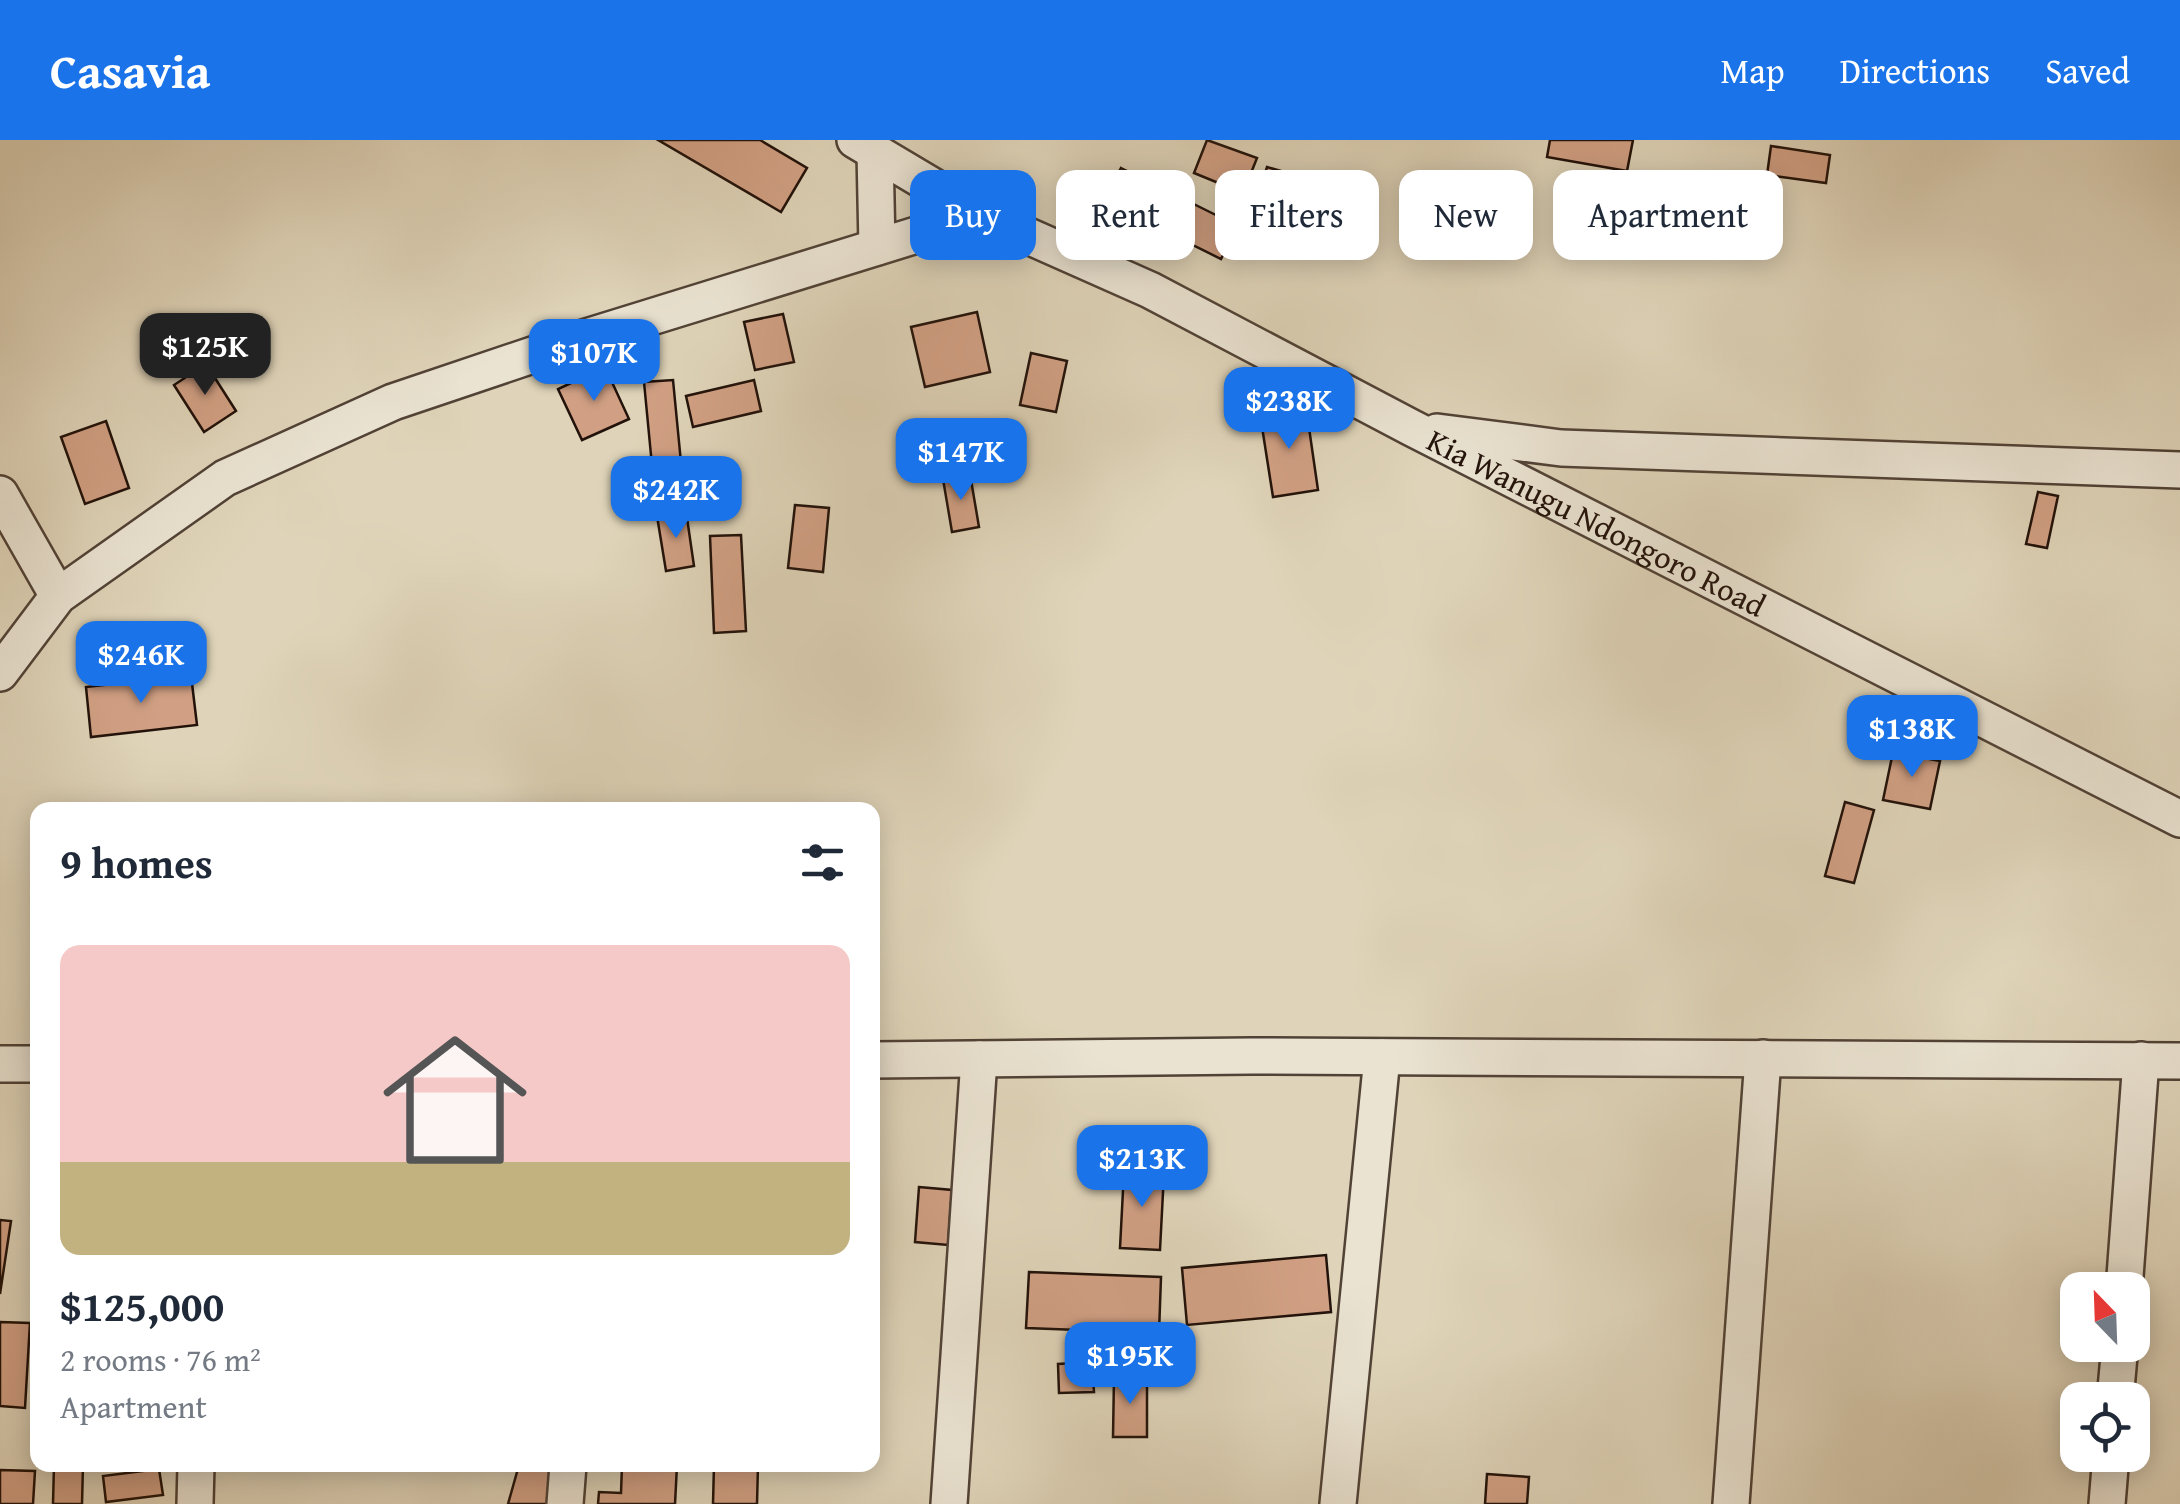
<!DOCTYPE html>
<meta charset="utf-8">
<style>
:root{--surface:#fff;--page:#f6f6f7;--text:#1f2937;--muted:#747a83;--accent:#1a73e8}
body{margin:0;font-family:"Gentium Book Plus",serif;background:var(--page);color:var(--text);height:100vh;display:flex;flex-direction:column;font-size:38px;white-space:nowrap}
*{box-sizing:border-box;margin:0}
p{font-size:32px;color:var(--muted)}
.icon{flex:none;width:55px;height:55px;fill:none;stroke:currentColor;stroke-width:2;stroke-linecap:round;stroke-linejoin:round}
.map{position:relative;flex:1;overflow:hidden}
.drawer{position:absolute;left:30px;top:662px;width:850px;height:670px;display:flex;flex-direction:column;background:var(--surface);border-radius:20px;box-shadow:0 5px 25px #0003}
.drawer>*{flex:none}
.guide{position:absolute;left:910px;top:30px;width:950px;height:90px;display:flex;gap:20px}
.needle{width:65px;rotate:337deg}
.tools{position:absolute;left:2060px;top:1132px;display:grid;gap:20px}
.tools a{display:grid;place-items:center;width:90px;height:90px;border-radius:20px;background:var(--surface);box-shadow:0 5px 25px #0003;font-size:50px}
.price{position:absolute;translate:-50% -85px;padding:0 22px;border-radius:20px;background:var(--accent);color:#fff;font-size:32px;line-height:65px;filter:drop-shadow(0 2px 5px #0008)}
.price::after{content:'';position:absolute;left:50%;top:60px;width:30px;height:22px;margin-left:-15px;background:inherit;clip-path:polygon(0 0,100% 0,50% 100%)}
.price.active{background:#222;color:#fff}
ul{padding:0;list-style:none}
li{display:grid;align-content:center;gap:20px;height:530px;padding:0 30px}
li span{display:grid;place-items:center;height:310px;border-radius:20px;color:#555}
li>.icon{margin-inline-start:auto}
span .icon{width:180px;height:180px;fill:#fffc;stroke-width:1}
li b{font-size:42px}
h2{display:flex;justify-content:space-between;align-items:center;height:120px;padding:0 30px;font-size:42px}
.chip{padding:0 35px;border-radius:20px;background:var(--surface);box-shadow:0 5px 25px #0003;font-size:35px;line-height:90px}
.chip.active{background:var(--accent);color:#fff}
header{display:flex;align-items:center;gap:60px;box-sizing:border-box;height:140px;padding:0 50px;background:var(--accent);color:#fff}
header strong{font-size:48px}
nav{display:flex;gap:55px;margin-inline-start:auto;font-size:35px}
.map>svg:first-child{display:block}
.building{fill:#d1a084;stroke:#22120a;stroke-width:2.5}
.lines{fill:none;stroke-linecap:round;stroke-linejoin:round}
.street-casing{stroke:#514236;stroke-width:40}
.street{stroke:#eae3d2;stroke-width:35}
.labels{text-anchor:middle;dominant-baseline:central;stroke-width:8;stroke-linejoin:round;paint-order:stroke}
.street-label{font-size:32px;fill:#22120a;stroke:#eae3d2}
</style>
<header>
<strong>Casavia</strong>
<nav><a>Map</a><a>Directions</a><a>Saved</a></nav>
</header>
<div class="map">
<svg width="2180" height="1364" viewBox="0 0 2180 1364">
<rect width="100%" height="100%" fill="#dfd4b9"/>
<filter id="stains"><feTurbulence type="fractalNoise" baseFrequency=".002" numOctaves="4"/><feColorMatrix values="0 0 0 0 .2 0 0 0 0 .09 0 0 0 0 .02 0 0 0 .5 -.17"/></filter>
<radialGradient id="worn" r=".72"><stop offset=".6" stop-color="#630" stop-opacity="0"/><stop offset="1" stop-color="#630" stop-opacity=".3"/></radialGradient>
<g class="building">
<polygon points="658,0 760,0 807,28 781,72"/>
<polygon points="1207,0 1257,18 1243,53 1194,33"/>
<polygon points="1550,0 1633,0 1627,31 1547,17"/>
<polygon points="1771,6 1830,15 1826,43 1767,35"/>
<polygon points="1267,27 1316,41 1293,114 1244,99"/>
<polygon points="1121,28 1238,86 1221,119 1104,61"/>
<polygon points="1647,35 1713,38 1711,75 1645,72"/>
<polygon points="977,172 990,232 925,247 911,187"/>
<polygon points="783,174 794,222 755,230 744,182"/>
<polygon points="1031,213 1067,221 1056,272 1020,265"/>
<polygon points="206,224 236,271 204,292 174,245"/>
<polygon points="605,227 629,279 582,300 558,249"/>
<polygon points="673,240 682,333 653,336 644,242"/>
<polygon points="754,240 761,271 693,287 686,256"/>
<polygon points="1306,267 1318,350 1273,357 1260,274"/>
<polygon points="106,281 129,348 85,364 61,297"/>
<polygon points="970,334 979,387 952,392 943,339"/>
<polygon points="2038,352 2058,356 2047,408 2026,404"/>
<polygon points="795,365 829,368 823,432 788,428"/>
<polygon points="686,371 694,426 666,431 657,376"/>
<polygon points="741,395 746,491 714,493 710,396"/>
<polygon points="191,535 197,585 91,597 86,547"/>
<polygon points="1893,612 1940,621 1930,669 1883,660"/>
<polygon points="1845,662 1874,670 1854,743 1825,736"/>
<polygon points="1124,1031 1164,1033 1160,1110 1120,1108"/>
<polygon points="919,1047 952,1050 948,1105 915,1102"/>
<polygon points="0,1080 11,1081 0,1154"/>
<polygon points="1326,1115 1331,1172 1187,1185 1182,1128"/>
<polygon points="1029,1132 1161,1137 1159,1193 1026,1188"/>
<polygon points="0,1182 30,1183 25,1268 0,1266"/>
<polygon points="1092,1222 1094,1252 1059,1253 1058,1224"/>
<polygon points="1114,1237 1147,1237 1147,1297 1113,1297"/>
<polygon points="54,1325 83,1325 82,1364 53,1364"/>
<polygon points="262,1325 369,1325 369,1328"/>
<polygon points="519,1325 553,1325 550,1364 508,1364"/>
<polygon points="622,1325 677,1325 675,1364 598,1364 599,1352 621,1353"/>
<polygon points="714,1325 758,1325 757,1364 713,1364"/>
<polygon points="159,1329 163,1355 106,1362 103,1336"/>
<polygon points="0,1330 35,1331 33,1364 0,1364"/>
<polygon points="1487,1334 1529,1337 1527,1364 1485,1364"/>
</g>
<g class="lines">
<g class="street-casing">
<g id="street">
<path id="s1" d="M 855,0 L 981,75 L 1150,150 L 1412,288 L 2180,679"/>
<polyline points="875,12 877,107"/>
<polyline points="1437,292 1561,308 2180,330"/>
<polyline points="0,354 58,456"/>
<polyline points="0,533 58,456 225,338 393,262 580,199 981,75"/>
<polyline points="872,920 1251,916 2180,921"/>
<polyline points="0,924 38,924"/>
<polyline points="2124,1150 2141,920"/>
<polyline points="2115,1260 2120,1205"/>
<polyline points="195,1364 196,1325"/>
<polyline points="565,1364 568,1325"/>
<polyline points="949,1364 979,919"/>
<polyline points="1338,1364 1382,917"/>
<polyline points="1731,1364 1763,918"/>
<polyline points="2107,1364 2111,1315"/>
</g>
</g>
<use href="#street" class="street"/>
</g>
<g class="labels">
<g class="street-label">
<text stroke="none"><textPath href="#s1" startOffset="835">Kia Wanugu Ndongoro Road</textPath></text>
</g>
</g>
<rect width="100%" height="100%" filter="url(#stains)"/>
<rect width="100%" height="100%" fill="url(#worn)"/>
</svg>
<div class="tools">
<a><svg class="needle" viewBox="-14 -14 28 28"><path d="M0-13l5 13h-10z" fill="#e53935"/><path d="M0 13l5-13h-10z" fill="#747a83"/></svg></a>
<a><svg class="icon" aria-label="locate" viewBox="0 0 24 24"><circle cx="12" cy="12" r="6"/><path d="M12 2v4M12 18v4M2 12h4M18 12h4"/></svg></a>
</div>
<b class="price active" style="left:205px;top:258px">$125K</b>
<b class="price" style="left:594px;top:264px">$107K</b>
<b class="price" style="left:1289px;top:312px">$238K</b>
<b class="price" style="left:961px;top:363px">$147K</b>
<b class="price" style="left:676px;top:401px">$242K</b>
<b class="price" style="left:141px;top:566px">$246K</b>
<b class="price" style="left:1912px;top:640px">$138K</b>
<b class="price" style="left:1142px;top:1070px">$213K</b>
<b class="price" style="left:1130px;top:1267px">$195K</b>
<div class="guide">
<a class="chip active">Buy</a>
<a class="chip">Rent</a>
<a class="chip">Filters</a>
<a class="chip">New</a>
<a class="chip">Apartment</a>
</div>
<section class="drawer">
<h2>9 homes<svg class="icon" aria-label="filters" viewBox="0 0 24 24"><path d="M4 7h16M4 17h16"/><circle cx="9" cy="7" r="2"/><circle cx="15" cy="17" r="2"/></svg></h2>
<ul>
<li><span style="background:linear-gradient(#f6c9c9 70%,#c2b280 0)"><svg class="icon" aria-label="home" viewBox="0 0 24 24"><path d="M3 11l9-7 9 7M6 9v11h12V9"/></svg></span><div><b>$125,000</b><p>2 rooms · 76 m²</p><p>Apartment</p></div></li>
</ul>
</section>
</div>
